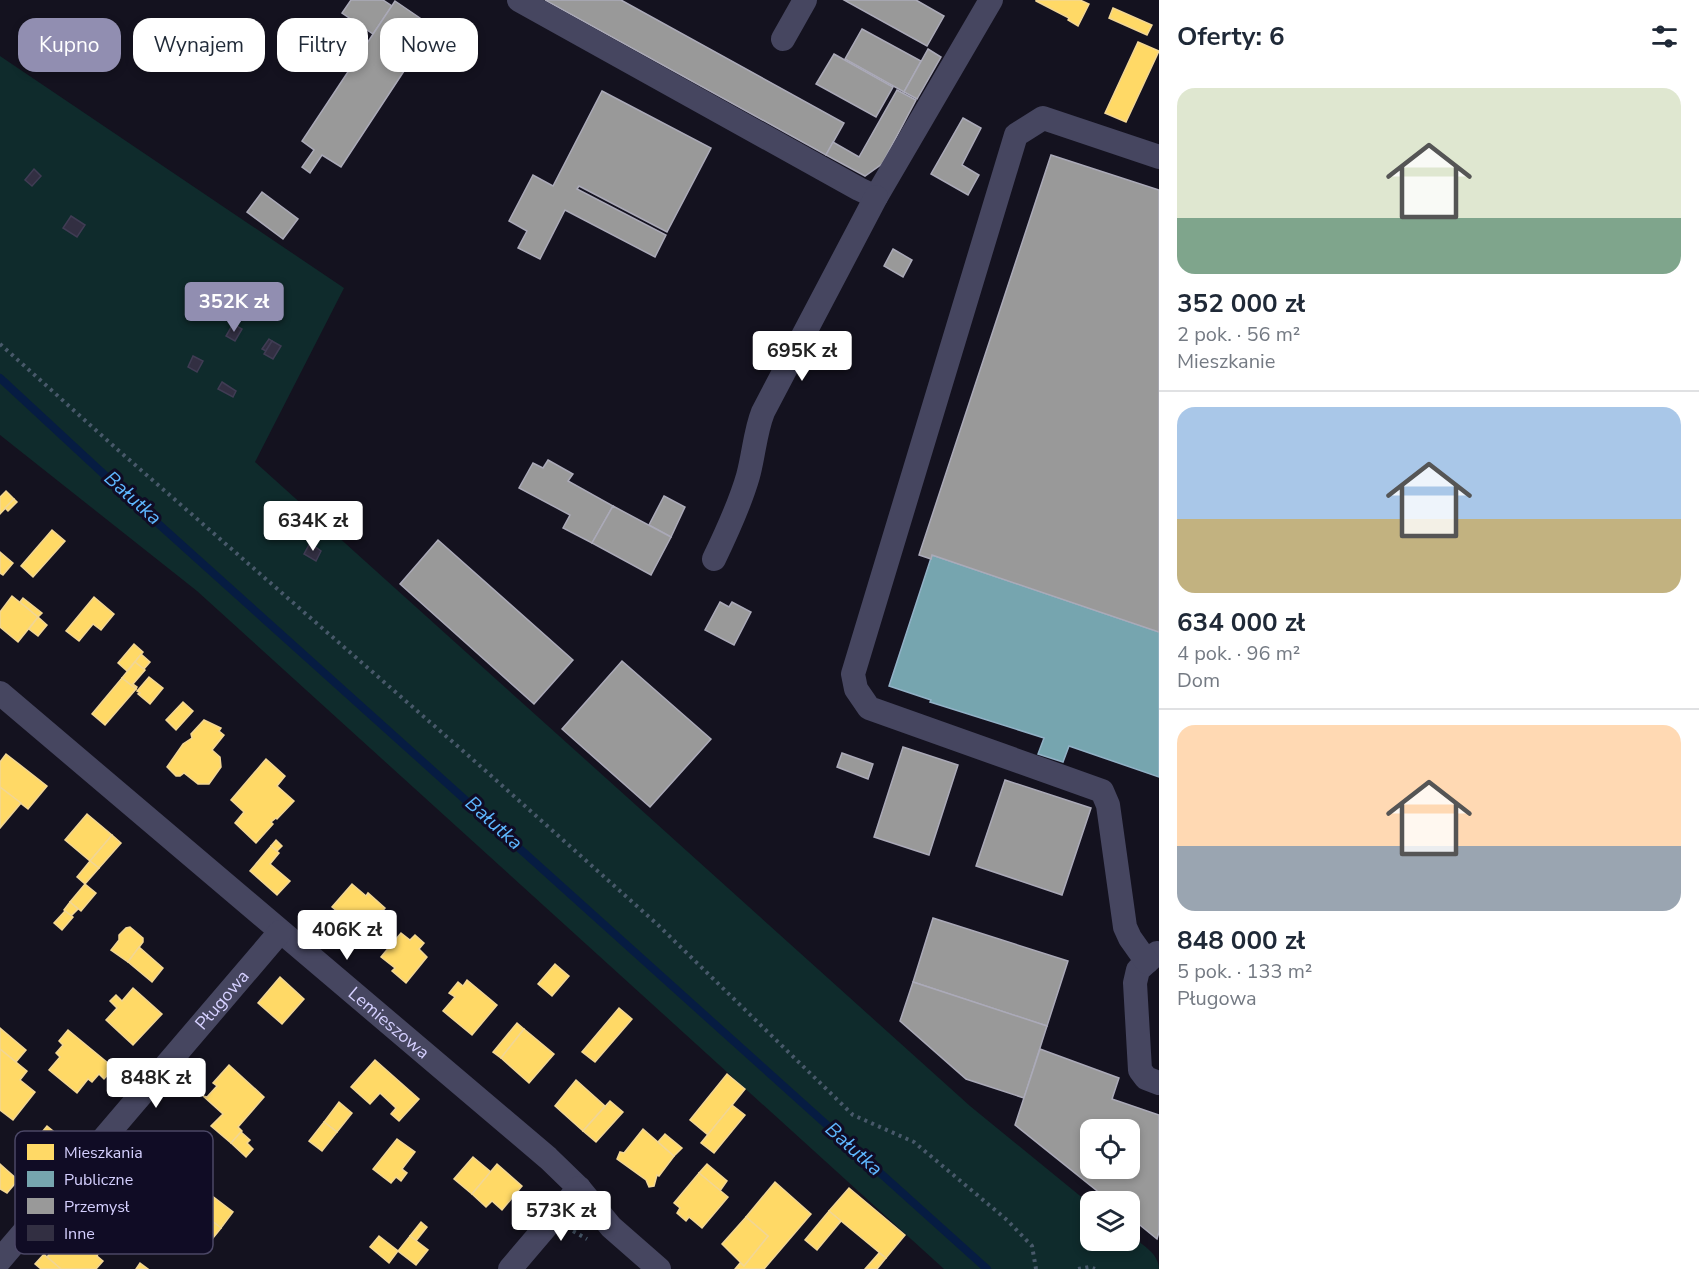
<!DOCTYPE html>
<html lang="pl">
<meta charset="utf-8">
<style>
:root{--surface:#fff;--page:#f2f2f3;--text:#1f2937;--muted:#747a83;--line:#e0e1e3;--accent:#918eb1}
body{margin:0;font-family:"Nunito Sans",sans-serif;background:var(--page);color:var(--text);height:100vh;display:flex;flex-direction:column;font-size:22px;white-space:nowrap}
*{box-sizing:border-box;margin:0}
p{font-size:20px;color:var(--muted)}
.icon{flex:none;width:33px;height:33px;fill:none;stroke:currentColor;stroke-width:2;stroke-linecap:round;stroke-linejoin:round}
.map{position:relative;flex:1;overflow:hidden}
.side{display:flex;flex-direction:column;background:var(--surface);width:540px}
.side>*{flex:none}
.top-card{position:absolute;left:18px;top:18px;width:570px;height:54px;display:flex;gap:12px}
.buttons{position:absolute;left:1080px;top:1119px;display:grid;gap:12px}
.buttons a{display:grid;place-items:center;width:60px;height:60px;border-radius:12px;background:var(--surface);box-shadow:0 3px 9px #0003;font-size:30px}
.price{position:absolute;translate:-50% -51px;padding:0 14px;border-radius:6px;background:#fff;color:#222;font-size:20px;line-height:39px;filter:drop-shadow(0 2px 3px #0008)}
.price::after{content:'';position:absolute;left:50%;top:36px;width:18px;height:14px;margin-left:-9px;background:inherit;clip-path:polygon(0 0,100% 0,50% 100%)}
.price.on{background:var(--accent);color:#fff}
ul{padding:0;list-style:none}
li{display:grid;align-content:center;gap:12px;height:318px;padding:0 18px}
li+li{border-top:2px solid var(--line)}
li span{display:grid;place-items:center;height:186px;border-radius:18px;color:#555}
li>.icon{margin-inline-start:auto}
span .icon{width:108px;height:108px;fill:#fffc;stroke-width:1}
li b{font-size:26px}
h2{display:flex;justify-content:space-between;align-items:center;height:72px;padding:0 18px;font-size:26px}
.pill{padding:0 21px;border-radius:18px;background:var(--surface);box-shadow:0 3px 9px #0003;font-size:21px;line-height:54px}
.pill.on{background:var(--accent);color:#fff}
main{display:flex;flex:1;min-height:0}
.map>svg:first-child{display:block}
.green{fill:#0f2b2c}
.homes{fill:#ffd966;stroke:#f2d694;stroke-width:1.5}
.public{fill:#76a5af;stroke:#92b2c7;stroke-width:1.5}
.industry{fill:#999;stroke:#abaab8;stroke-width:1.5;fill-rule:evenodd}
.lines{fill:none;stroke-linecap:round;stroke-linejoin:round}
.stream{stroke:#061c42;stroke-width:8}
.building{fill:#322f42;stroke:#403c54;stroke-width:1.5}
.path{stroke:#48596a;stroke-width:4;stroke-dasharray:3 4.5;stroke-linecap:butt}
.minor{stroke:#464660;stroke-width:24}
.labels{text-anchor:middle;dominant-baseline:central;stroke-width:6;stroke-linejoin:round;paint-order:stroke}
.street-label{font-size:18px;fill:#d5d0ff;stroke:#100c25}
.water-label{font-size:20px;font-style:italic;fill:#5eb7ff;stroke:#100c25}
.key{fill:#100c25;stroke:#4b4766;stroke-width:1.5}
.key-label{font-size:16px;fill:#d5d0ff}
</style>
<main>
<div class="map">
<svg width="1159" height="1269" viewBox="0 0 1159 1269">
<rect width="100%" height="100%" fill="#14121f"/>
<path class="green" d="M 0,56 L 344,288 L 255,462 L 970,1106 L 1090,1204 L 1090,1240 L 1130,1240 L 1130,1235 C 1141,1244 1159,1253 1159,1269 L 944,1269 L 197,591 L 0,435 Z"/>
<g class="homes">
<polygon points="1036,0 1080,0 1089,4 1078,26 1068,20 1069,18 1036,1"/>
<polygon points="1113,8 1152,25 1147,35 1109,18"/>
<polygon points="1138,42 1159,51 1126,122 1105,113"/>
<polygon points="6,491 14,499 0,514 0,497"/>
<polygon points="14,499 17,502 8,511 5,508"/>
<polygon points="52,530 65,541 33,577 21,566"/>
<polygon points="0,552 13,563 3,575 0,573"/>
<polygon points="12,596 38,617 18,642 0,627 0,612"/>
<polygon points="94,597 114,614 101,630 93,624 79,641 66,631"/>
<polygon points="23,598 42,613 38,617 20,602"/>
<polygon points="38,617 47,625 38,636 29,629"/>
<polygon points="134,644 143,652 127,671 118,663"/>
<polygon points="141,654 150,662 144,669 135,662"/>
<polygon points="135,662 145,670 133,684 137,687 136,689 122,678"/>
<polygon points="149,677 163,688 150,704 138,694 140,693 137,691"/>
<polygon points="122,678 136,689 105,725 92,714"/>
<polygon points="183,702 193,711 176,730 166,720"/>
<polygon points="204,720 221,728 219,731 224,735 212,750 220,757 221,767 209,784 198,784 184,773 180,776 176,776 167,767 183,744 192,738 191,734"/>
<polygon points="6,754 47,786 28,809 0,787 0,762"/>
<polygon points="266,759 285,776 277,786 294,801 277,819 276,818 271,822 273,824 256,843 235,823 244,812 231,800"/>
<polygon points="0,787 21,803 0,828"/>
<polygon points="87,814 112,835 90,861 65,840"/>
<polygon points="112,835 121,843 99,868 90,861"/>
<polygon points="276,840 282,846 277,851 271,846"/>
<polygon points="271,846 279,853 270,864 290,881 277,895 250,871"/>
<polygon points="90,861 99,868 85,884 77,877"/>
<polygon points="85,884 96,893 81,911 70,902"/>
<polygon points="352,884 366,896 368,893 385,908 360,937 348,924 346,926 335,915 338,912 332,907"/>
<polygon points="70,902 78,909 71,916 64,910"/>
<polygon points="65,911 73,917 62,930 54,923"/>
<polygon points="377,917 387,926 370,945 361,935"/>
<polygon points="130,927 143,938 143,942 128,962 111,950 119,940 119,935 126,928"/>
<polygon points="401,933 410,940 415,935 424,943 419,949 427,957 406,983 392,971 395,968 381,957"/>
<polygon points="139,947 163,968 152,982 128,962"/>
<polygon points="555,964 569,976 552,996 538,984"/>
<polygon points="280,977 304,999 282,1024 258,1003"/>
<polygon points="467,980 497,1005 472,1035 443,1011 455,997 449,993 458,982 463,986"/>
<polygon points="133,988 162,1014 133,1045 106,1020 117,1008 110,1001 116,995 122,1001"/>
<polygon points="619,1008 632,1019 595,1062 582,1052"/>
<polygon points="517,1023 524,1029 501,1058 493,1052"/>
<polygon points="0,1028 26,1050 16,1062 0,1049"/>
<polygon points="524,1029 554,1054 529,1083 501,1058"/>
<polygon points="68,1030 114,1068 104,1079 99,1074 92,1082 88,1079 77,1093 49,1070 60,1057 56,1053 63,1045 59,1041"/>
<polygon points="0,1049 27,1071 20,1080 35,1092 13,1120 0,1110"/>
<polygon points="375,1060 419,1099 399,1121 391,1114 396,1108 380,1093 370,1104 351,1087"/>
<polygon points="229,1065 264,1097 238,1127 242,1131 231,1143 211,1126 223,1114 203,1096 207,1097 217,1086 213,1083"/>
<polygon points="727,1074 745,1089 708,1135 690,1120"/>
<polygon points="576,1080 605,1106 583,1131 555,1106"/>
<polygon points="610,1101 623,1112 596,1142 583,1131"/>
<polygon points="339,1102 352,1113 337,1132 324,1122"/>
<polygon points="732,1105 745,1115 714,1153 701,1143"/>
<polygon points="324,1122 337,1132 322,1151 309,1141"/>
<polygon points="47,1126 63,1139 50,1154 40,1145 38,1137"/>
<polygon points="643,1129 674,1156 659,1176 657,1175 654,1186 649,1187 646,1180 617,1159 620,1152 624,1153"/>
<polygon points="241,1132 250,1140 247,1143 253,1149 246,1157 231,1143"/>
<polygon points="665,1134 682,1148 674,1156 658,1142"/>
<polygon points="397,1139 415,1152 402,1169 407,1173 401,1181 396,1177 391,1183 373,1169"/>
<polygon points="473,1157 491,1172 472,1194 454,1179"/>
<polygon points="0,1164 18,1180 7,1193 0,1189"/>
<polygon points="497,1164 522,1186 502,1210 492,1201 486,1207 472,1194"/>
<polygon points="707,1164 727,1181 720,1191 699,1173"/>
<polygon points="699,1173 728,1197 702,1228 689,1217 686,1221 677,1213 680,1208 674,1203"/>
<polygon points="775,1182 811,1214 764,1269 735,1269 740,1263 744,1266 768,1236 746,1217"/>
<polygon points="849,1188 905,1235 886,1258 829,1211"/>
<polygon points="207,1192 233,1212 221,1228 195,1208"/>
<polygon points="192,1205 221,1228 209,1243 180,1220"/>
<polygon points="829,1211 841,1221 817,1250 805,1240"/>
<polygon points="746,1217 768,1236 744,1266 722,1244"/>
<polygon points="421,1222 427,1227 416,1241 410,1236"/>
<polygon points="70,1229 98,1254 97,1256 103,1261 96,1269 61,1269 47,1257"/>
<polygon points="379,1236 398,1251 389,1263 370,1247"/>
<polygon points="410,1236 428,1250 416,1265 398,1251"/>
<polygon points="879,1253 886,1258 877,1269 865,1269"/>
<polygon points="44,1254 47,1257 61,1269 41,1269 35,1264"/>
<polygon points="140,1263 148,1269 136,1269"/>
</g>
<polygon class="public" points="932,555 1159,632 1159,777 1069,746 1063,762 1038,754 1044,738 930,702 931,700 889,686"/>
<g class="industry">
<polygon points="351,0 383,0 392,6 373,34 342,13"/>
<polygon points="545,0 621,0 844,123 826,155"/>
<polygon points="844,0 916,0 944,16 927,46"/>
<polygon points="395,1 433,27 341,167 322,155 310,173 302,167 314,150 302,141"/>
<polygon points="862,29 921,61 904,92 845,59"/>
<polygon points="928,49 941,57 917,99 904,92"/>
<polygon points="834,54 893,87 876,117 816,84"/>
<polygon points="897,90 916,100 882,164 865,176 826,155 833,142 859,157"/>
<polygon points="602,91 711,148 667,232 579,186 577,189 666,235 655,257 565,210 540,259 518,248 527,231 509,221 533,175 553,186"/>
<polygon points="963,118 981,128 962,165 979,175 968,195 931,174"/>
<polygon points="1051,155 1159,190 1159,632 932,555 931,559 919,555"/>
<polygon points="262,192 298,219 283,239 247,212"/>
<polygon points="893,249 912,260 903,277 884,266"/>
<polygon points="548,460 573,474 568,481 613,506 592,543 563,528 570,515 519,488 533,463 543,468"/>
<polygon points="664,496 685,507 671,537 649,525"/>
<polygon points="613,506 671,537 651,575 592,543"/>
<polygon points="438,540 573,660 534,704 400,584"/>
<polygon points="720,602 729,607 732,602 751,612 734,645 705,630"/>
<polygon points="622,661 711,739 650,807 562,729"/>
<polygon points="903,747 958,765 929,855 874,837"/>
<polygon points="842,753 873,764 868,779 837,767"/>
<polygon points="1005,780 1091,808 1062,895 976,866"/>
<polygon points="933,918 1068,961 1047,1026 913,982"/>
<polygon points="913,982 1047,1026 1024,1098 966,1079 900,1021"/>
<path d="M 1040,1049 L 1119,1078 L 1112,1099 L 1159,1115 L 1159,1232 L 1157,1239 L 1130,1217 L 1130,1202 L 1111,1202 L 1015,1125 ZM 1090,1130 L 1130,1130 L 1130,1168 L 1090,1168 Z"/>
</g>
<g class="lines">
<polyline class="stream" points="0,378 123,492 987,1269"/>
</g>
<g class="building">
<polygon points="34,169 41,176 32,186 25,180"/>
<polygon points="71,216 85,225 77,237 63,228"/>
<polygon points="233,324 242,329 235,341 226,336"/>
<polygon points="269,339 272,341 266,351 262,349"/>
<polygon points="272,341 281,346 273,359 264,354"/>
<polygon points="193,356 203,361 197,372 188,367"/>
<polygon points="222,382 236,391 233,397 218,389"/>
<polygon points="310,543 321,551 316,561 304,554"/>
</g>
<g class="lines">
<g class="path">
<polyline points="0,344 118,450 470,757 657,924 853,1115 914,1142 1007,1220 1032,1246 1036,1269"/>
<polyline points="573,1231 587,1239"/>
<polyline points="1078,1269 1089,1267 1095,1269"/>
</g>
<g class="minor">
<polyline points="519,0 859,189 876,197 991,0"/>
<polyline points="783,39 805,0"/>
<path d="M 714,559 C 727,532 740,504 748,476 C 754,454 755,432 763,412 L 876,197"/>
<path id="s1" d="M 0,693 L 548,1158 L 579,1188 L 611,1227 L 659,1269"/>
<polyline points="1157,953 1138,970 1135,983 1140,1070 1146,1078 1159,1083"/>
<polyline points="1147,962 1130,938 1125,927 1108,805 1102,791 869,708 856,689 853,674 1016,135 1043,118 1159,157"/>
<path id="s2" d="M 0,1260 L 280,932"/>
<polyline points="510,1269 579,1188"/>
</g>
</g>
<g class="labels">
<g class="street-label">
<text stroke="none"><textPath href="#s2" startOffset="342">Pługowa</textPath></text>
<text stroke="none"><textPath href="#s1" startOffset="510">Lemieszowa</textPath></text>
</g>
<g class="water-label">
<text transform="translate(133 498) rotate(42)">Bałutka</text>
<text transform="translate(494 823) rotate(42)">Bałutka</text>
<text transform="translate(854 1149) rotate(42)">Bałutka</text>
</g>
</g>
<rect x="15" y="1131" width="198" height="123" rx="9" class="key"/>
<rect x="27" y="1144" width="27" height="16" fill="#ffd966"/>
<rect x="27" y="1171" width="27" height="16" fill="#76a5af"/>
<rect x="27" y="1198" width="27" height="16" fill="#999"/>
<rect x="27" y="1225" width="27" height="16" fill="#322f42"/>
<g class="key-label">
<text x="64" y="1158">Mieszkania</text>
<text x="64" y="1185">Publiczne</text>
<text x="64" y="1212">Przemysł</text>
<text x="64" y="1239">Inne</text>
</g>
</svg>
<div class="buttons">
<a><svg class="icon" aria-label="locate" viewBox="0 0 24 24"><circle cx="12" cy="12" r="6"/><path d="M12 2v4M12 18v4M2 12h4M18 12h4"/></svg></a>
<a><svg class="icon" aria-label="layers" viewBox="0 0 24 24"><path d="M12 4l9 5-9 5-9-5zM3 14l9 5 9-5"/></svg></a>
</div>
<b class="price on" style="left:234px;top:333px">352K zł</b>
<b class="price" style="left:802px;top:382px">695K zł</b>
<b class="price" style="left:313px;top:552px">634K zł</b>
<b class="price" style="left:347px;top:961px">406K zł</b>
<b class="price" style="left:156px;top:1109px">848K zł</b>
<b class="price" style="left:561px;top:1242px">573K zł</b>
<div class="top-card">
<a class="pill on">Kupno</a>
<a class="pill">Wynajem</a>
<a class="pill">Filtry</a>
<a class="pill">Nowe</a>
</div>
</div>
<section class="side">
<h2>Oferty: 6<svg class="icon" aria-label="filters" viewBox="0 0 24 24"><path d="M4 7h16M4 17h16"/><circle cx="9" cy="7" r="2"/><circle cx="15" cy="17" r="2"/></svg></h2>
<ul>
<li><span style="background:linear-gradient(#dfe7d0 70%,#7fa58c 0)"><svg class="icon" aria-label="home" viewBox="0 0 24 24"><path d="M3 11l9-7 9 7M6 9v11h12V9"/></svg></span><div><b>352 000 zł</b><p>2 pok. · 56 m²</p><p>Mieszkanie</p></div></li>
<li><span style="background:linear-gradient(#a9c7e8 60%,#c2b280 0)"><svg class="icon" aria-label="home" viewBox="0 0 24 24"><path d="M3 11l9-7 9 7M6 9v11h12V9"/></svg></span><div><b>634 000 zł</b><p>4 pok. · 96 m²</p><p>Dom</p></div></li>
<li><span style="background:linear-gradient(#ffd9b3 65%,#9aa5b1 0)"><svg class="icon" aria-label="home" viewBox="0 0 24 24"><path d="M3 11l9-7 9 7M6 9v11h12V9"/></svg></span><div><b>848 000 zł</b><p>5 pok. · 133 m²</p><p>Pługowa</p></div></li>
</ul>
</section>
</main>
